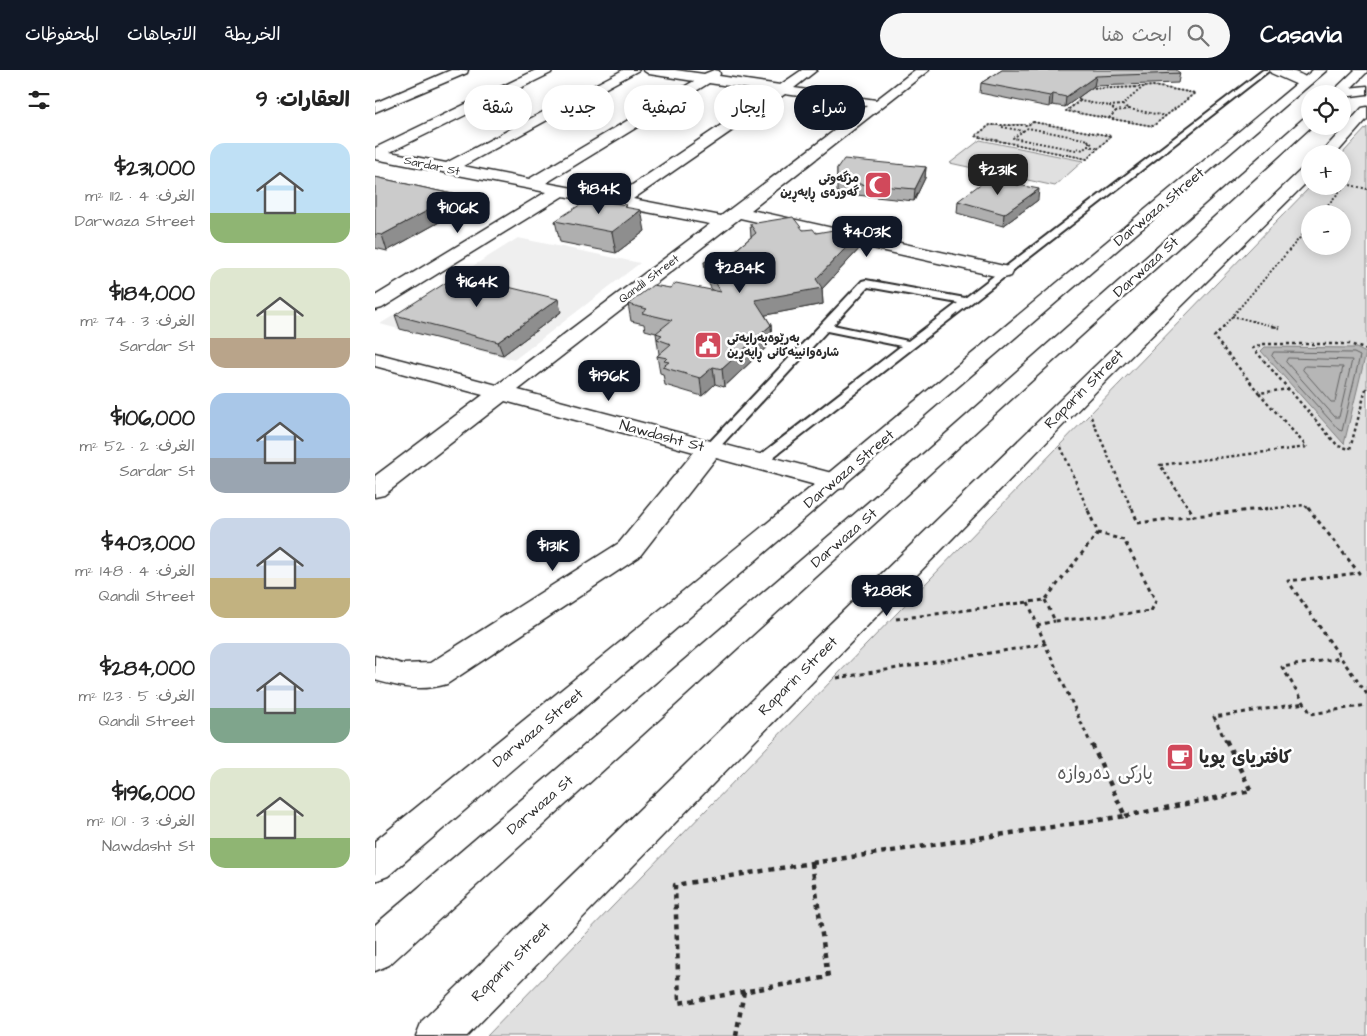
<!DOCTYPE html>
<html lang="ar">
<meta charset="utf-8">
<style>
:root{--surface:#fff;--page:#f6f6f6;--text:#222;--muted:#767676;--accent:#111827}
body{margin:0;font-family:"Architects Daughter","Playpen Sans Arabic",sans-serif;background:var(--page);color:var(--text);direction:rtl;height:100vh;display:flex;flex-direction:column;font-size:19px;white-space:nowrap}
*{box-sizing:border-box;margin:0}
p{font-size:16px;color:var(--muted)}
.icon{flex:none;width:28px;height:28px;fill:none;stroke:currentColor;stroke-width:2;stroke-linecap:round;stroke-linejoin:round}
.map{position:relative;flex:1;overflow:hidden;direction:ltr}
.details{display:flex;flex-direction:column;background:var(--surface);width:375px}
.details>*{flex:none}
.banner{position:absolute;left:15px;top:15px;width:475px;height:45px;direction:rtl;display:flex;gap:10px}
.buttons{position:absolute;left:926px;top:15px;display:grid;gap:10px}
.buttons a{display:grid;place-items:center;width:50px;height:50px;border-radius:50%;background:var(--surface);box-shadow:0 2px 12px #0003;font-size:25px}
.price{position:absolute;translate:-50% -42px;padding:0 11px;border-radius:10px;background:var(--accent);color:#fff;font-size:16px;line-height:32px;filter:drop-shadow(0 1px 2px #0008)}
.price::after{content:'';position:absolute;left:50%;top:30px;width:15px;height:11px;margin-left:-8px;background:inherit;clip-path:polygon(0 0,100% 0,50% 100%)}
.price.selected{background:#222;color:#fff}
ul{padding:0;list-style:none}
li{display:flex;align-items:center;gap:15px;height:125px;padding:0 25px}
li span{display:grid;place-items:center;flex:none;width:140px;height:100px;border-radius:15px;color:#555}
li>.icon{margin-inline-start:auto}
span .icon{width:60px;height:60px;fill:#fffc;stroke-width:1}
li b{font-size:21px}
h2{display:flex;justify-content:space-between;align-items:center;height:60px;padding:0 25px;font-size:21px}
.tag{padding:0 18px;border-radius:22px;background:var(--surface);box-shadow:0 2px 12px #0003;font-size:18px;line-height:45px}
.tag.selected{background:var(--accent);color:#fff}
header{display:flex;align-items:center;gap:30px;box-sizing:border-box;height:70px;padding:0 25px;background:var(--accent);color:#fff}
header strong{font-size:24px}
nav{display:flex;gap:28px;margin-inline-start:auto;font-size:18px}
.search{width:350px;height:45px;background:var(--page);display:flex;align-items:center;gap:12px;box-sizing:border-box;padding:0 18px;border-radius:28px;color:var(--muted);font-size:19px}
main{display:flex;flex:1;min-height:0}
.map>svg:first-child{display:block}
.built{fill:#efefef}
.green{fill:#e0e0e0;stroke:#868686;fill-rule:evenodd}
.water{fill:#b6b6b6;stroke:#7e7e7e}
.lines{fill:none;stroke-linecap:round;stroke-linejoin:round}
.shore{stroke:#636363;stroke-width:1}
.service-casing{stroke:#2b2b2b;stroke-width:4}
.minor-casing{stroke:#2b2b2b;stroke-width:3}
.tertiary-casing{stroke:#2b2b2b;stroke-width:3}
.secondary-casing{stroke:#2b2b2b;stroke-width:3}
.trunk-casing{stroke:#2b2b2b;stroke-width:3}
.path-far3{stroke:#2b2b2b;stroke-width:2;stroke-dasharray:2 2;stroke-linecap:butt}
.path-far2{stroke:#2b2b2b;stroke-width:2.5;stroke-dasharray:3 3;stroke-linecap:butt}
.path-far1{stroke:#2b2b2b;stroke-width:3;stroke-dasharray:4 4;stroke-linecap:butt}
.path{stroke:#2b2b2b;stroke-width:4.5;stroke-dasharray:5 5;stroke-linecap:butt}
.service{fill:#fff;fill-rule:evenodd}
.minor{fill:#fff;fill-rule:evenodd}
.tertiary{fill:#fff;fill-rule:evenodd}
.secondary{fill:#fff;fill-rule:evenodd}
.trunk{fill:#fff;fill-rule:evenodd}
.wall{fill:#afafaf;stroke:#2b2b2b}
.shaded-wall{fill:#8e8e8e;stroke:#2b2b2b}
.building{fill:#cbcbcb;stroke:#2b2b2b}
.labels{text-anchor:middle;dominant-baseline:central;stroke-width:5;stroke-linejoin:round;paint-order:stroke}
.far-street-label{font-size:12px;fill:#2b2b2b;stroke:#fff}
.far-poi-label{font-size:12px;font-weight:bold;fill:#2b2b2b;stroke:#fff;text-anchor:end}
.street-label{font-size:15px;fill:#2b2b2b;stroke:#fff}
.near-poi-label{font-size:18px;font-weight:bold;fill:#2b2b2b;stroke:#fff;text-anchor:start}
.near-park-label{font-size:18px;fill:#585858;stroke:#fff}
</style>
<header>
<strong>Casavia</strong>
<div class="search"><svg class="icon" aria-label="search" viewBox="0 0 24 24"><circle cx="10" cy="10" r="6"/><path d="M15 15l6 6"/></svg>ابحث هنا</div>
<nav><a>الخريطة</a><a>الاتجاهات</a><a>المحفوظات</a></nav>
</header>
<main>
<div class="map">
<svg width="992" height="966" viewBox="0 0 992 966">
<rect width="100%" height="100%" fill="#fff"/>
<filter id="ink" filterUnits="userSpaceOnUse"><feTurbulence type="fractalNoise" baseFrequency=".02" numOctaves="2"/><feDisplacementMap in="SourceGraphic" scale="10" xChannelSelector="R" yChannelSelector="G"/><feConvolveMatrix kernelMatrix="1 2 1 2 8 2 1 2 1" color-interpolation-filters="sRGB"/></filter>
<g filter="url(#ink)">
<polygon class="built" points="143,168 265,193 139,290 5,254"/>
<g class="green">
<polygon points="778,16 820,23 778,56 691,41 705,29 699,28 711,19"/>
<path d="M 658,52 L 736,66 L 712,89 L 600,66 L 615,55 C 628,57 640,53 653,55 Z"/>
<path d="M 992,57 L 992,966 L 112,966 L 936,116 L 968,116 L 967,84 ZM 935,144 L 968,144 L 968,176 L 935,176 Z"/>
<polygon points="605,70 708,91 680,116 575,93"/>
</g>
<polygon class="water" points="890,277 981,278 991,283 969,374 886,281"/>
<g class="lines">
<g class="shore">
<polygon points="899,282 979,283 985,286 967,361 964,360 897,286"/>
<polygon points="913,288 977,290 964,347 960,347 911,292"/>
<polygon points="930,296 968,297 960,332 956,332 928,300"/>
</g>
<g class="service-casing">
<path id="service" d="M 888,0 L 895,0 L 388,395 L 383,396 L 376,392 L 526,276 L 452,261 L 340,382 L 335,383 L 328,379 L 487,211 L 491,210 L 590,228 ZM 493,217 L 583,233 L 533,271 L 458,255 Z"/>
</g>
<g class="minor-casing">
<g id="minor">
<polygon points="76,0 93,0 92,3 0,42 0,33"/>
<path d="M 161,0 L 177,0 L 176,3 L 15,82 L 71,93 L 248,0 L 264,0 L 88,96 L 154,109 L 319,11 L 274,4 L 268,0 L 300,0 L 329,4 L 339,0 L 344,1 L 345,4 L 344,6 L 405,15 L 427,0 L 442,0 L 419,18 L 501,30 L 540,0 L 554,0 L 376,140 L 629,196 L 636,198 L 638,202 L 636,206 L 629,208 L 365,148 L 143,320 L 468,406 L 472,412 L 468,418 L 459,420 L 341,388 L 264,487 L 72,614 C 46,622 25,617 0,610 L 0,586 L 27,594 L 55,593 L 244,473 L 319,382 L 130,331 L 9,425 L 0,427 L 0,406 L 108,325 L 0,296 L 0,283 L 122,315 L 335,154 L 188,126 L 7,238 L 0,240 L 0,226 L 171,122 L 0,89 L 0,78 ZM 334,13 L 395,22 L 241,126 L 171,113 ZM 410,24 L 492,36 L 346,146 L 258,129 Z"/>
<path d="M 895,0 C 910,0 926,0 937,13 L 930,17 L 925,16 L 896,3 Z"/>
</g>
</g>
<g class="tertiary-casing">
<g id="tertiary">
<polygon points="992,37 992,49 961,84 945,84 987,38"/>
<polygon points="935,95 935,109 734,308 92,966 41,966 47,951 718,298 929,97"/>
</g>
</g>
<g class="secondary-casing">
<polygon id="secondary" points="992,16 992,24 968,27 968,24 956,23 963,19"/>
</g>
<g class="trunk-casing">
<g id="trunk">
<polygon points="938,0 952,0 13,806 0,811 0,771 450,406"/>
<polygon points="980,0 992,0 992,2 968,26 968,24 955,24"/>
<polygon points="935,46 937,56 14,895 0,901 0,855 497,429 930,47"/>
</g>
</g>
<g class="path-far3">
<polyline points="711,19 768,17 747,35"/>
<polyline points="699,27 706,29 705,31 735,36"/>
<polyline points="705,31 691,41 778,56 820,23 778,16 768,17"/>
<polygon points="747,35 754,39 741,41 735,36"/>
<polyline points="754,39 791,46"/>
<polyline points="734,48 741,41"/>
<polygon points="658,52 736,66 712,89 600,66 615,55 653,55"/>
<polyline points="627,57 648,61 638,68 701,80 702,78 708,80 712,76 723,78"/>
<polyline points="648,61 653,58 714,70 712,72 717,73 713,76"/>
<polyline points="945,144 971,114 992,119"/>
<polyline points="857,246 902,257"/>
<polyline points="848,257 935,156"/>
</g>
<g class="path-far2">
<polyline points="849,256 839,267 884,323"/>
<polyline points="897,256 905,258"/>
<polyline points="992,280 975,274 888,274 878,278 963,376 975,379 992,315"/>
<polyline points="914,319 884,323 932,377"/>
<polyline points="716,347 757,440"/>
<polyline points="686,377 713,440"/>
<polyline points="815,440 785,395 932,377"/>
<polyline points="883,440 930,435 934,440"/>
</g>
<g class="path-far1">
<polyline points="757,438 763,453 819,446"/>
<polyline points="814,438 819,446 896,438"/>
<polyline points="933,438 984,503 913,511 966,588"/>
<polyline points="670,530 680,551 776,541 781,531 749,470 723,463"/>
<polyline points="653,532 670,574"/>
<polyline points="521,549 670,530 723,463 712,438"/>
<polyline points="662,555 680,551"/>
<polyline points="462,608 670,574 715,672"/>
<polyline points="992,624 966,588 907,597 936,644 992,635"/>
<polyline points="851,672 839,647 930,633"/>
</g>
<g class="path">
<polyline points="750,746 876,721 851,670"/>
<polyline points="437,793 750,746 715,670"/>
<polygon points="437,793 453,907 304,933 300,815"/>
<polyline points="361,966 369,921"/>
</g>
<use href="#service" class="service"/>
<use href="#minor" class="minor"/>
<use href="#tertiary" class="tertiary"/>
<use href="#secondary" class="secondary"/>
<use href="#trunk" class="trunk"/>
</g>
<g class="wall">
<polygon points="627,0 805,3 803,13 719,16 690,37 677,35 674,37 605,23 606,13"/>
<polygon points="551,97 550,108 539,131 462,123 462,99"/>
<polygon points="0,107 82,125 86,140 12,181 0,178"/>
<polygon points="663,130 628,156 582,143 583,131"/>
<polygon points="251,135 251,137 270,161 241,183 185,172 180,151"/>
<polygon points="375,154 428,160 441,163 486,162 486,177 447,219 448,234 390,245 396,255 397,272 349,317 340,314 327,326 290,315 288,304 285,303 282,286 284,284 281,263 270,260 269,254 256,251 253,234 295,218 337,220 331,208 329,192 351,188 376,167"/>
<polygon points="186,242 128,285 25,259 20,245"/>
</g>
<g class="shaded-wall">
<polygon points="721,6 719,16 690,37 691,27"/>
<polygon points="678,24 677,35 674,37 675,26"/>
<polygon points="551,97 550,108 539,131 540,119"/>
<polygon points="664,119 663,130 628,156 629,144"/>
<polygon points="82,125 86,140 12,181 7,165"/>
<polygon points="251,135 254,150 266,140 270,161 241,183 237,162 249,137"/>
<polygon points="486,162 486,177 447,219 448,234 381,247 380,230 441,209"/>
<polygon points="183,229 186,242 128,285 123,272"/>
<polygon points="396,255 397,272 349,317 347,299"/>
<polygon points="338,297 340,314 327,326 325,308"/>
</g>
<g class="building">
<polygon points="627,0 801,0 805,3 721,6 691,27 678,24 675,26 606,13"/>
<polygon points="469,89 551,97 540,119 462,112 462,99"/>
<polygon points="0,107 82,125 7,165 0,164"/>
<polygon points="612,109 664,119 629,144 583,131"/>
<polygon points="214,129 251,135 249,137 266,140 237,162 180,151"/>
<polygon points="418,147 428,160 438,159 441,163 470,158 486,162 441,209 447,218 380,230 396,255 347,299 338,297 325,308 287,297 294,292 289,291 292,288 282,286 296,274 282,269 287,265 281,263 297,250 267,243 272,239 253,234 278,215 295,218 301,213 346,222 329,192 351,188 381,163 375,154"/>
<polygon points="83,205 183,229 123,272 20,245"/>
</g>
</g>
<defs>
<g id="mosque-square" transform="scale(1.4375)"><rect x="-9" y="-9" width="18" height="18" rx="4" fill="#d1495b" stroke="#fff"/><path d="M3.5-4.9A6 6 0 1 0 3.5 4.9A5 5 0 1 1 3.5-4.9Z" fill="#fff"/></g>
<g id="civic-square" transform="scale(1.4375)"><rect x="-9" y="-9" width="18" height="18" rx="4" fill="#d1495b" stroke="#fff"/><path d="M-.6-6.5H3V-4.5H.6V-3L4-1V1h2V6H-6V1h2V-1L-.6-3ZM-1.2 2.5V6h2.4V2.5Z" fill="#fff"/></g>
<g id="cafe-square" transform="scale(1.4375)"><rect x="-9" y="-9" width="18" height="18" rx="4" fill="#d1495b" stroke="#fff"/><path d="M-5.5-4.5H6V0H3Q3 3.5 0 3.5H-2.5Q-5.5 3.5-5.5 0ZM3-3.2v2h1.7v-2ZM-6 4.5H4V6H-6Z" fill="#fff"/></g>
</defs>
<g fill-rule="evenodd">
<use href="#mosque-square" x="503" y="115"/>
<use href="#civic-square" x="333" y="275"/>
<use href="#cafe-square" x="805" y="687"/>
</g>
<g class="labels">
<g class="far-street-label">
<text transform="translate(57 96) rotate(12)">Sardar St</text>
<text transform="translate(274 209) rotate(-37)">Qandil Street</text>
</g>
<g class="far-poi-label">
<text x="484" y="108">مزگەوتی<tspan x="484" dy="14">گەورەی ڕاپەڕین</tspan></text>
<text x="352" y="268" text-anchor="start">بەڕێوەبەرایەتی<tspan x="352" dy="14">شارەوانییەکانی ڕاپەڕین</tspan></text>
</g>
<g class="street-label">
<text transform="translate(784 137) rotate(-40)">Darwaza Street</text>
<text transform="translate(771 197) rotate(-42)">Darwaza St</text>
<text transform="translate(709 319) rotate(-45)">Raparin Street</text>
<text transform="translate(287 366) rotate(15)">Nawdasht St</text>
<text transform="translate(474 399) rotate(-40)">Darwaza Street</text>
<text transform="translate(469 468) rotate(-41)">Darwaza St</text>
<text transform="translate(423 606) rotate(-45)">Raparin Street</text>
<text transform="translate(163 658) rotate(-40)">Darwaza Street</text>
<text transform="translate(165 735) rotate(-41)">Darwaza St</text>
<text transform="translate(136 892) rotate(-45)">Raparin Street</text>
</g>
<g class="near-poi-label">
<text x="824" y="687">کافتریای پویا</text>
</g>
<g class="near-park-label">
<text x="730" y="703">پارکی دەروازە</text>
</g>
</g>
</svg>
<div class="buttons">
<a><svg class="icon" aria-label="locate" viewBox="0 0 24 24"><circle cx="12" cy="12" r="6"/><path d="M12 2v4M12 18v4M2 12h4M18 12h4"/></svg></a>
<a>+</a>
<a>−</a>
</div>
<b class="price selected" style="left:623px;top:126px">$231K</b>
<b class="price" style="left:224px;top:145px">$184K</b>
<b class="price" style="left:83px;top:164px">$106K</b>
<b class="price" style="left:492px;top:188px">$403K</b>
<b class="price" style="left:365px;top:224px">$284K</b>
<b class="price" style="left:102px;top:238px">$164K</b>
<b class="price" style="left:234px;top:332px">$196K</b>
<b class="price" style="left:178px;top:502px">$131K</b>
<b class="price" style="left:512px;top:547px">$288K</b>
<div class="banner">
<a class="tag selected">شراء</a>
<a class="tag">إيجار</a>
<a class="tag">تصفية</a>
<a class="tag">جديد</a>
<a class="tag">شقة</a>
</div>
</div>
<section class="details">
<h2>العقارات: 9<svg class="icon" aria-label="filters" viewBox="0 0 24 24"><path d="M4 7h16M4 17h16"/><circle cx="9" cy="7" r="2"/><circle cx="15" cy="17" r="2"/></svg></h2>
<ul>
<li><span style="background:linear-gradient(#bfe0f5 70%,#8fb573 0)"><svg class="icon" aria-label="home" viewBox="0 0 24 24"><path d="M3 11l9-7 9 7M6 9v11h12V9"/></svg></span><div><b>$231,000</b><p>الغرف: 4 · 112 m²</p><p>Darwaza Street</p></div></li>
<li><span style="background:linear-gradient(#dfe7d0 70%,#b9a48a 0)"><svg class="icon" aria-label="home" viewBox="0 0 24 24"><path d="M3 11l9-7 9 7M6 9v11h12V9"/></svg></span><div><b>$184,000</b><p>الغرف: 3 · 74 m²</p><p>Sardar St</p></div></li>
<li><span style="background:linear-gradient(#a9c7e8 65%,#9aa5b1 0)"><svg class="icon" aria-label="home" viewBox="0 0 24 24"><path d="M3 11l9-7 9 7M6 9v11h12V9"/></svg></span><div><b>$106,000</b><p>الغرف: 2 · 52 m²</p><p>Sardar St</p></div></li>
<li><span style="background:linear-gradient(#c9d6e8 60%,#c2b280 0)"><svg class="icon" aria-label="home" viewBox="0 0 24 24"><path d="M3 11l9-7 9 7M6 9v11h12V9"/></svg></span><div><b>$403,000</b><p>الغرف: 4 · 148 m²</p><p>Qandil Street</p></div></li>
<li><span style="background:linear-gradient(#c9d6e8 65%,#7fa58c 0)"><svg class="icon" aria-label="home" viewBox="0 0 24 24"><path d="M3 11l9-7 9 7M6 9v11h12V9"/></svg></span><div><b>$284,000</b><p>الغرف: 5 · 123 m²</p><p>Qandil Street</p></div></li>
<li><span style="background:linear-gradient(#dfe7d0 70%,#8fb573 0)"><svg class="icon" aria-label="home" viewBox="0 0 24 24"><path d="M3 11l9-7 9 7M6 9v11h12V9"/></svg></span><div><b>$196,000</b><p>الغرف: 3 · 101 m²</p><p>Nawdasht St</p></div></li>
</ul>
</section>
</main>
